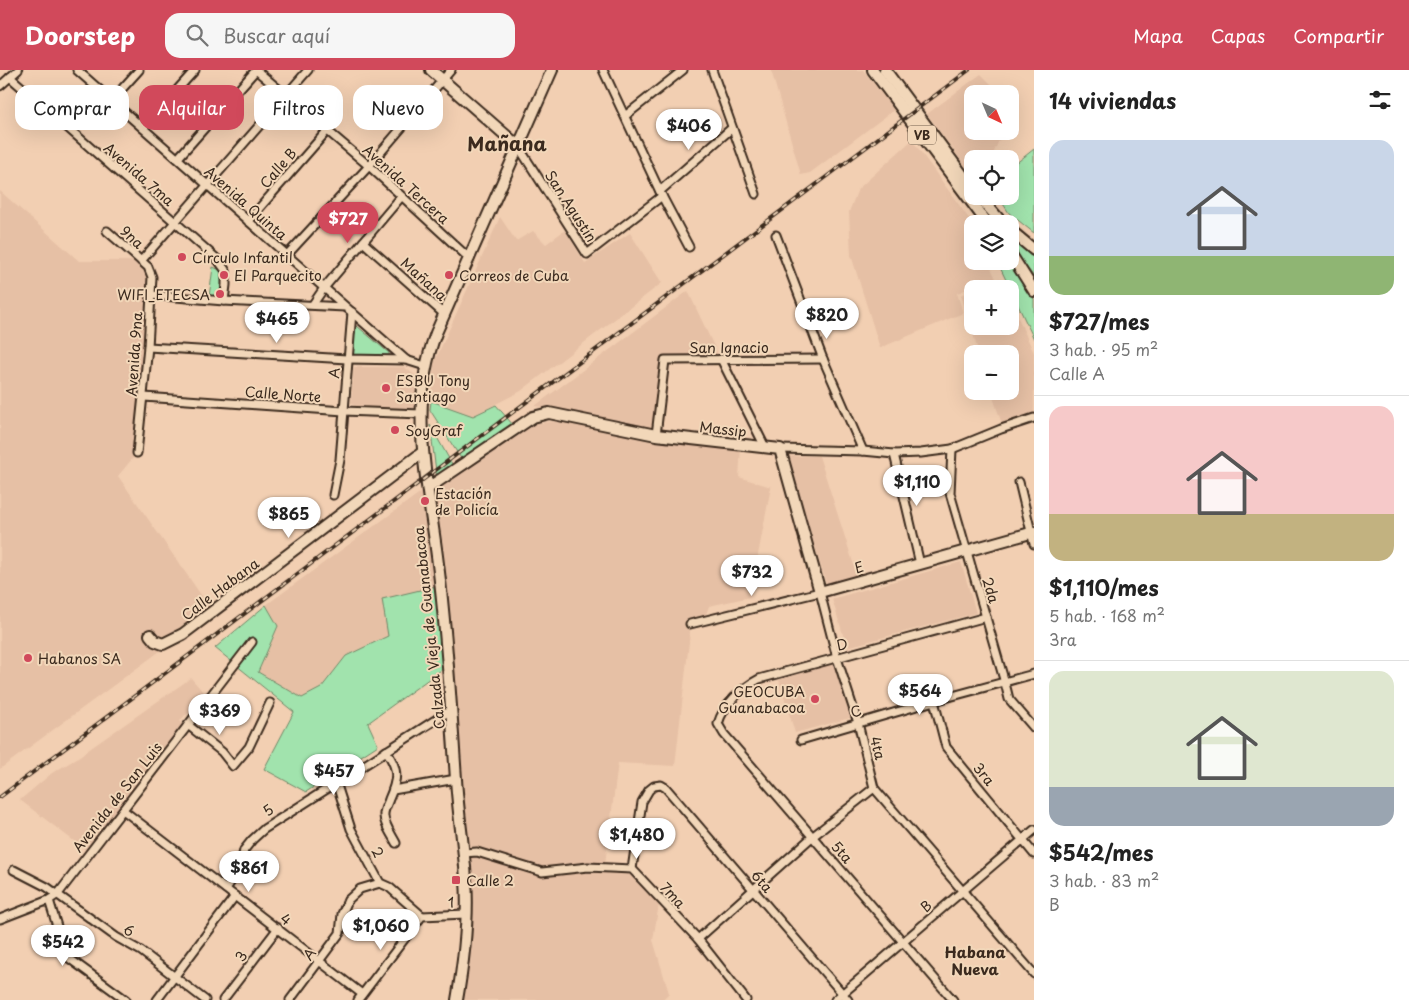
<!DOCTYPE html>
<html lang="es">
<meta charset="utf-8">
<style>
:root{--surface:#fff;--page:#f6f6f6;--text:#222;--muted:#767676;--line:#e0e0e0;--accent:#d1495b}
body{margin:0;font-family:"Playpen Sans",sans-serif;background:var(--page);color:var(--text);height:100vh;display:flex;flex-direction:column;font-size:19px;white-space:nowrap}
*{box-sizing:border-box;margin:0}
p{font-size:16px;color:var(--muted)}
.icon{flex:none;width:28px;height:28px;fill:none;stroke:currentColor;stroke-width:2;stroke-linecap:round;stroke-linejoin:round}
.map{position:relative;flex:1;overflow:hidden}
.panel{display:flex;flex-direction:column;background:var(--surface);width:375px}
.panel>*{flex:none}
.guide{position:absolute;left:15px;top:15px;width:475px;height:45px;display:flex;gap:10px}
.needle{width:32px;rotate:136deg}
.controls{position:absolute;left:964px;top:15px;display:grid;gap:10px}
.controls a{display:grid;place-items:center;width:55px;height:55px;border-radius:10px;background:var(--surface);box-shadow:0 5px 20px #0002;font-size:25px}
.price{position:absolute;translate:-50% -42px;padding:0 11px;border-radius:18px;background:#fff;color:#222;font-size:16px;line-height:32px;filter:drop-shadow(0 1px 2px #0008)}
.price::after{content:'';position:absolute;left:50%;top:30px;width:15px;height:11px;margin-left:-8px;background:inherit;clip-path:polygon(0 0,100% 0,50% 100%)}
.price.current{background:var(--accent);color:#fff}
ul{padding:0;list-style:none}
li{display:grid;align-content:center;gap:10px;height:265px;padding:0 15px}
li+li{border-top:1px solid var(--line)}
li span{display:grid;place-items:center;height:155px;border-radius:15px;color:#555}
li>.icon{margin-inline-start:auto}
span .icon{width:90px;height:90px;fill:#fffc;stroke-width:1}
li b{font-size:21px}
h2{display:flex;justify-content:space-between;align-items:center;height:60px;padding:0 15px;font-size:21px}
.chip{padding:0 18px;border-radius:15px;background:var(--surface);box-shadow:0 5px 20px #0002;font-size:18px;line-height:45px}
.chip.current{background:var(--accent);color:#fff}
header{display:flex;align-items:center;gap:30px;box-sizing:border-box;height:70px;padding:0 25px;background:var(--accent);color:#fff}
header strong{font-size:24px}
nav{display:flex;gap:28px;margin-inline-start:auto;font-size:18px}
.search{width:350px;height:45px;background:var(--page);display:flex;align-items:center;gap:12px;box-sizing:border-box;padding:0 18px;border-radius:15px;color:var(--muted);font-size:19px}
main{display:flex;flex:1;min-height:0}
.map>svg:first-child{display:block}
.built{fill:#e6c0a5}
.green{fill:#a1e3ad;stroke:#6e8666}
.lines{fill:none;stroke-linecap:round;stroke-linejoin:round}
.street-casing{stroke:#3b2a1e;stroke-width:11}
.secondary-casing{stroke:#3b2a1e;stroke-width:14}
.primary-casing{stroke:#3b2a1e;stroke-width:14}
.street{stroke:#f2d7b9;stroke-width:7}
.secondary{stroke:#f2d7b9;stroke-width:10}
.primary{stroke:#f2d7b9;stroke-width:10}
.rail-casing{stroke:#3b2a1e;stroke-width:4}
.rail{stroke:#f2d7b9;stroke-width:2;stroke-dasharray:5.5;stroke-linecap:butt}
.poi-dot{fill:#d1495b;stroke:#f2d7b9;stroke-width:2}
.labels{text-anchor:middle;dominant-baseline:central;stroke-width:4;stroke-linejoin:round;paint-order:stroke}
.shield{fill:#f2d7b9;stroke:#725e4c;stroke-width:1}
.shield-label{font-size:12px;font-weight:bold;fill:#3b2a1e}
.street-label{font-size:14px;fill:#3b2a1e;stroke:#f2d7b9}
.poi-label{font-size:14px;fill:#3b2a1e;stroke:#f2d7b9;text-anchor:start}
.neighbourhood-label{font-size:15px;font-weight:bold;fill:#3b2a1e;stroke:#f2d7b9}
.district-label{font-size:19px;font-weight:bold;fill:#3b2a1e;stroke:#f2d7b9}
</style>
<header>
<strong>Doorstep</strong>
<div class="search"><svg class="icon" aria-label="search" viewBox="0 0 24 24"><circle cx="10" cy="10" r="6"/><path d="M15 15l6 6"/></svg>Buscar aquí</div>
<nav><a>Mapa</a><a>Capas</a><a>Compartir</a></nav>
</header>
<main>
<div class="map">
<svg width="1034" height="930" viewBox="0 0 1034 930">
<rect width="100%" height="100%" fill="#f2cfb2"/>
<filter id="ink" filterUnits="userSpaceOnUse"><feTurbulence type="fractalNoise" baseFrequency=".02" numOctaves="2"/><feDisplacementMap in="SourceGraphic" scale="10" xChannelSelector="R" yChannelSelector="G"/><feConvolveMatrix kernelMatrix="1 2 1 2 8 2 1 2 1" color-interpolation-filters="sRGB"/></filter>
<g filter="url(#ink)">
<g class="built">
<polygon points="771,0 863,0 894,40 810,103 801,105"/>
<polygon points="981,4 1001,24 972,24 972,61 1003,61 991,89 972,89 972,105 927,44"/>
<polygon points="912,70 970,150 972,156 972,191 988,191 996,209 957,223 963,243 880,278 851,185 849,142 858,119"/>
<polygon points="0,121 79,191 141,191 152,207 137,383 118,406 213,542 0,699"/>
<polygon points="500,147 516,171 533,161 546,174 565,160 585,193 630,163 662,213 521,321 473,346 431,331 434,293"/>
<polygon points="1000,208 1005,219 976,219"/>
<polygon points="972,220 972,256 1010,256 1010,230 1034,283 1034,344 1002,354 991,321 1010,321 1010,284 979,284 961,225"/>
<polygon points="688,221 718,285 663,286 652,359 535,336"/>
<polygon points="354,297 404,297 420,309 420,327 416,337 412,339 355,336 351,333"/>
<polygon points="556,351 634,367 741,378 739,407 771,417 750,527 709,536 704,550 690,554 690,563 675,696 618,693 605,794 632,799 660,828 653,870 669,923 662,930 457,930 466,871 448,595 436,524 437,516 388,566 346,586 321,618 302,628 258,602 278,557 266,535 425,419 439,419 531,354"/>
<polygon points="787,386 819,386 858,508 827,516"/>
<polygon points="961,492 976,543 847,577 832,529"/>
<polygon points="834,593 850,648 795,663 779,610"/>
<polygon points="191,608 205,624 190,643 185,645 180,651 184,655 87,781 20,730 52,703 71,692"/>
</g>
<g class="green">
<polygon points="1034,79 1034,163 1009,143 998,126 1010,126 1010,98"/>
<polygon points="1010,168 1034,185 1034,207 1010,175"/>
<polygon points="997,191 1008,191 1034,229 1034,269"/>
<polygon points="213,197 225,202 223,229 209,227"/>
<polygon points="357,256 389,283 389,287 353,286 352,283 355,258"/>
<polygon points="431,331 473,346 496,335 513,355 462,390 430,340"/>
<polygon points="430,355 452,394 447,401 437,409"/>
<polygon points="437,516 436,524 448,595 368,653 378,675 306,722 264,699 294,642 215,578 266,535 278,556 258,602 302,628 321,618 346,586 388,566 382,529"/>
</g>
<g class="lines">
<g class="street-casing">
<g id="street">
<polyline points="77,0 406,290 425,296"/>
<polyline points="256,0 369,96 470,189"/>
<polyline points="603,0 662,126 689,177"/>
<polyline points="712,0 756,124"/>
<polyline points="10,7 218,190 226,201 226,215 224,231"/>
<polyline points="0,16 18,0"/>
<polyline points="112,30 139,0"/>
<polyline points="625,46 683,0"/>
<polyline points="143,58 195,0"/>
<polyline points="518,76 587,184 662,126"/>
<polyline points="178,88 256,0"/>
<polyline points="660,121 732,58"/>
<polyline points="248,151 327,61"/>
<polyline points="107,161 148,197 152,207 148,277 137,383"/>
<polyline points="776,165 823,289 863,381"/>
<polyline points="363,172 445,245"/>
<polyline points="287,185 369,96 451,0"/>
<polyline points="141,191 308,0"/>
<polyline points="151,225 224,231 345,237"/>
<polyline points="313,234 324,218 401,127"/>
<polyline points="148,277 347,289 406,290"/>
<polyline points="721,289 765,377"/>
<polyline points="144,327 344,341 421,344"/>
<polyline points="656,365 665,290 823,289"/>
<polyline points="780,379 863,381 894,384 921,383 952,379 1001,359 1034,348"/>
<polyline points="952,379 950,423 1005,613 1009,629 1034,658"/>
<polyline points="894,384 920,494"/>
<polyline points="1019,412 1034,474"/>
<polyline points="333,425 340,390 352,242"/>
<polyline points="690,554 820,522 837,588 858,653 874,718 1034,904"/>
<polyline points="934,631 946,677 1034,784"/>
<polyline points="188,655 222,682 233,696 249,677 270,633"/>
<polyline points="801,670 934,631 1034,604"/>
<path d="M 386,681 C 399,699 398,709 389,729 C 388,733 384,739 384,744 C 383,753 392,765 396,773"/>
<polyline points="336,712 351,759 380,813 389,817 422,846"/>
<polyline points="393,720 456,709"/>
<polyline points="123,740 362,924"/>
<polyline points="464,783 477,782 542,802 588,797 632,799 698,869 746,930"/>
<polyline points="632,799 642,732 649,720 654,716 661,715 666,718 848,930"/>
<polyline points="14,800 47,817 116,867 141,881 205,930"/>
<polyline points="226,819 240,798 244,780 252,770 264,759 451,640"/>
<polyline points="49,830 66,886 126,930"/>
<polyline points="0,849 49,830 58,824 252,572"/>
<polyline points="698,869 812,767 874,718"/>
<polyline points="157,930 235,826"/>
<polyline points="223,930 278,858"/>
<polyline points="290,930 340,863 342,844 348,830 360,819 380,813"/>
<polyline points="358,930 422,846 466,844"/>
<polyline points="835,930 1034,760"/>
<path d="M 953,930 L 724,664 L 718,654 C 723,635 742,618 759,609 L 986,547"/>
</g>
</g>
<g class="secondary-casing">
<g id="secondary">
<polyline points="431,0 518,76"/>
<polyline points="428,418 533,347 549,343 656,365 780,379 820,522 1034,462"/>
<polyline points="150,565 155,571 163,574 183,564 423,382"/>
<path d="M 457,930 C 464,890 469,850 466,810 C 464,776 458,743 456,709 C 451,637 447,565 438,494 C 429,418 407,337 436,263 L 552,0"/>
</g>
</g>
<g class="primary-casing">
<g id="primary">
<polyline points="873,0 988,154"/>
<polyline points="885,0 972,118"/>
<polyline points="979,126 1003,154"/>
<polyline points="1010,160 1034,180"/>
<polyline points="1010,183 1034,221"/>
</g>
</g>
<use href="#street" class="street"/>
<use href="#secondary" class="secondary"/>
<use href="#primary" class="primary"/>
<g class="rail-casing">
<polyline id="rail" points="0,727 969,0"/>
</g>
<use href="#rail" class="rail"/>
</g>
</g>
<g class="poi-dot">
<circle cx="182" cy="187" r="5"/>
<circle cx="224" cy="205" r="5"/>
<circle cx="449" cy="205" r="5"/>
<circle cx="220" cy="224" r="5"/>
<circle cx="386" cy="318" r="5"/>
<circle cx="395" cy="360" r="5"/>
<circle cx="425" cy="431" r="5"/>
<circle cx="28" cy="588" r="5"/>
<circle cx="815" cy="629" r="5"/>
<rect x="451" y="805" width="10" height="10" rx="2.5"/>
</g>
<g class="labels">
<rect class="shield" x="908" y="55.5" width="28" height="19" rx="4"/>
<g class="shield-label">
<text x="922" y="65">VB</text>
</g>
<g class="street-label">
<text transform="translate(278 98) rotate(-49)">Calle B</text>
<text transform="translate(139 104) rotate(41)">Avenida 7ma</text>
<text transform="translate(406 114) rotate(42)">Avenida Tercera</text>
<text transform="translate(246 133) rotate(41)">Avenida Quinta</text>
<text transform="translate(571 136) rotate(57)">San Agustín</text>
<text transform="translate(132 167) rotate(42)">9na</text>
<text transform="translate(424 209) rotate(42)">Mañana</text>
<text x="729" y="277">San Ignacio</text>
<text transform="translate(134 284) rotate(-86)">Avenida 9na</text>
<text transform="translate(334 303) rotate(-86)">A</text>
<text transform="translate(283 324) rotate(4)">Calle Norte</text>
<text transform="translate(723 359) rotate(6)">Massip</text>
<text transform="translate(859 497) rotate(-16)">E</text>
<text transform="translate(220 519) rotate(-37)">Calle Habana</text>
<text transform="translate(991 520) rotate(74)">2da</text>
<text transform="translate(429 558) rotate(-96)">Calzada Vieja de Guanabacoa</text>
<text transform="translate(842 574) rotate(-15)">D</text>
<text transform="translate(856 641) rotate(-16)">C</text>
<text transform="translate(878 678) rotate(76)">4ta</text>
<text transform="translate(984 704) rotate(51)">3ra</text>
<text transform="translate(117 727) rotate(-52)">Avenida de San Luis</text>
<text transform="translate(268 740) rotate(-34)">5</text>
<text transform="translate(378 782) rotate(62)">2</text>
<text transform="translate(842 782) rotate(49)">5ta</text>
<text transform="translate(762 811) rotate(49)">6ta</text>
<text transform="translate(673 825) rotate(48)">7ma</text>
<text transform="translate(451 832) rotate(-3)">1</text>
<text transform="translate(926 836) rotate(-40)">B</text>
<text transform="translate(286 849) rotate(38)">4</text>
<text transform="translate(129 860) rotate(29)">6</text>
<text transform="translate(309 884) rotate(-53)">A</text>
<text transform="translate(241 886) rotate(-53)">3</text>
</g>
<g class="poi-label">
<text x="192" y="187">Círculo Infantil</text>
<text x="234" y="205">El Parquecito</text>
<text x="459" y="205">Correos de Cuba</text>
<text x="210" y="224" text-anchor="end">WIFI_ETECSA</text>
<text x="396" y="310">ESBU Tony<tspan x="396" dy="16">Santiago</tspan></text>
<text x="405" y="360">SoyGraf</text>
<text x="435" y="423">Estación<tspan x="435" dy="16">de Policía</tspan></text>
<text x="38" y="588">Habanos SA</text>
<text x="805" y="621" text-anchor="end">GEOCUBA<tspan x="805" dy="16">Guanabacoa</tspan></text>
<text x="466" y="810">Calle 2</text>
</g>
<g class="neighbourhood-label">
<text x="975" y="881">Habana<tspan x="975" dy="17">Nueva</tspan></text>
</g>
<g class="district-label">
<text x="507" y="73">Mañana</text>
</g>
</g>
</svg>
<div class="controls">
<a><svg class="needle" viewBox="-14 -14 28 28"><path d="M0-13l5 13h-10z" fill="#e53935"/><path d="M0 13l5-13h-10z" fill="#767676"/></svg></a>
<a><svg class="icon" aria-label="locate" viewBox="0 0 24 24"><circle cx="12" cy="12" r="6"/><path d="M12 2v4M12 18v4M2 12h4M18 12h4"/></svg></a>
<a><svg class="icon" aria-label="layers" viewBox="0 0 24 24"><path d="M12 4l9 5-9 5-9-5zM3 14l9 5 9-5"/></svg></a>
<a>+</a>
<a>−</a>
</div>
<b class="price" style="left:689px;top:81px">$406</b>
<b class="price current" style="left:348px;top:174px">$727</b>
<b class="price" style="left:827px;top:270px">$820</b>
<b class="price" style="left:277px;top:274px">$465</b>
<b class="price" style="left:917px;top:437px">$1,110</b>
<b class="price" style="left:289px;top:469px">$865</b>
<b class="price" style="left:752px;top:527px">$732</b>
<b class="price" style="left:920px;top:646px">$564</b>
<b class="price" style="left:220px;top:666px">$369</b>
<b class="price" style="left:334px;top:726px">$457</b>
<b class="price" style="left:637px;top:790px">$1,480</b>
<b class="price" style="left:249px;top:823px">$861</b>
<b class="price" style="left:381px;top:881px">$1,060</b>
<b class="price" style="left:63px;top:897px">$542</b>
<div class="guide">
<a class="chip">Comprar</a>
<a class="chip current">Alquilar</a>
<a class="chip">Filtros</a>
<a class="chip">Nuevo</a>
</div>
</div>
<section class="panel">
<h2>14 viviendas<svg class="icon" aria-label="filters" viewBox="0 0 24 24"><path d="M4 7h16M4 17h16"/><circle cx="9" cy="7" r="2"/><circle cx="15" cy="17" r="2"/></svg></h2>
<ul>
<li><span style="background:linear-gradient(#c9d6e8 75%,#8fb573 0)"><svg class="icon" aria-label="home" viewBox="0 0 24 24"><path d="M3 11l9-7 9 7M6 9v11h12V9"/></svg></span><div><b>$727/mes</b><p>3 hab. · 95 m²</p><p>Calle A</p></div></li>
<li><span style="background:linear-gradient(#f6c9c9 70%,#c2b280 0)"><svg class="icon" aria-label="home" viewBox="0 0 24 24"><path d="M3 11l9-7 9 7M6 9v11h12V9"/></svg></span><div><b>$1,110/mes</b><p>5 hab. · 168 m²</p><p>3ra</p></div></li>
<li><span style="background:linear-gradient(#dfe7d0 75%,#9aa5b1 0)"><svg class="icon" aria-label="home" viewBox="0 0 24 24"><path d="M3 11l9-7 9 7M6 9v11h12V9"/></svg></span><div><b>$542/mes</b><p>3 hab. · 83 m²</p><p>B</p></div></li>
</ul>
</section>
</main>
